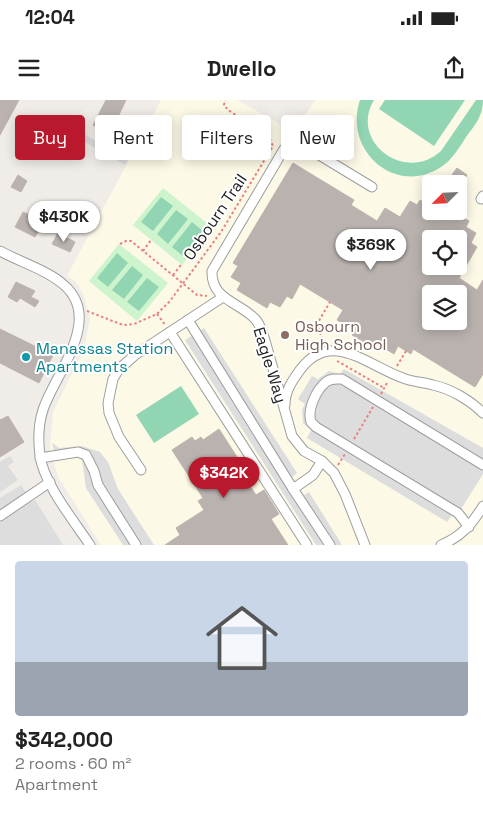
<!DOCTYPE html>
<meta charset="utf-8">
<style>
:root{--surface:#fff;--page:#f2f2f2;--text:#222;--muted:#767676;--line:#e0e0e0;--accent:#ba182c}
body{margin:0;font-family:"Space Grotesk",sans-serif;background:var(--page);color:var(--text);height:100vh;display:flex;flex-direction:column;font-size:19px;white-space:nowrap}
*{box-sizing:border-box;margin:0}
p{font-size:16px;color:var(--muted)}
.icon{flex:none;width:28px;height:28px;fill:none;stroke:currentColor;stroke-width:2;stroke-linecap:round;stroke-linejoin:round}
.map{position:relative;height:445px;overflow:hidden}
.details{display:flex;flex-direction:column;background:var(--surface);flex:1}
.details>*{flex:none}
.banner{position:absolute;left:15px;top:15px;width:454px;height:45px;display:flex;gap:10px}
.needle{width:32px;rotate:246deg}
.buttons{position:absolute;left:422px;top:75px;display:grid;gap:10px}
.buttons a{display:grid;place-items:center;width:45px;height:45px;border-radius:5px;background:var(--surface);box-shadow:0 2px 12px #0003;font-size:25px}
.price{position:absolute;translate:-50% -42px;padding:0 11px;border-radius:18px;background:#fff;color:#222;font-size:16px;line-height:32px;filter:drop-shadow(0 1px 2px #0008)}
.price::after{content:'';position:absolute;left:50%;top:30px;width:15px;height:11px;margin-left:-8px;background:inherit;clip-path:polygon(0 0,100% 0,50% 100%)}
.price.active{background:var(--accent);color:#fff}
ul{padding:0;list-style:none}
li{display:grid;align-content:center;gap:10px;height:265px;padding:0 15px}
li+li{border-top:1px solid var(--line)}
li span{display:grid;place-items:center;height:155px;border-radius:5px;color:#555}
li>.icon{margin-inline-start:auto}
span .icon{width:90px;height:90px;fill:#fffc;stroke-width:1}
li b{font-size:21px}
.chip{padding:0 18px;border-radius:5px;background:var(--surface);box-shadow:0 2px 12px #0003;font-size:18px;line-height:45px}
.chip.active{background:var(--accent);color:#fff}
.status{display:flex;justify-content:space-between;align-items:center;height:35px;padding:0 25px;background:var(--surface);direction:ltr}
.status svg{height:14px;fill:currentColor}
header{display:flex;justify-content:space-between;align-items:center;height:65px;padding:0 15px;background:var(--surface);font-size:22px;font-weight:600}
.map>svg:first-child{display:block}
.education{fill:#fcf9e7;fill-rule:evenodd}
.park{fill:#cef4cd}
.pitch{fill:#91d5b3}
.parking{fill:#ddd}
.building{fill:#b9b2af;stroke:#c0b3ad;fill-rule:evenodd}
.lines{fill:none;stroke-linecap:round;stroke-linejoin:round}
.minor-casing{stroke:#9e9e9e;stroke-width:11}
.path{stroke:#ea8082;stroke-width:2;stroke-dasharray:2.5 2.5;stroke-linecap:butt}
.minor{stroke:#fff;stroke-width:9}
.education-dot{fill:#8d6e63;stroke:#fff;stroke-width:2}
.culture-dot{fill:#0f9aa8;stroke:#fff;stroke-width:2}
.labels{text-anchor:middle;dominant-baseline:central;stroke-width:4;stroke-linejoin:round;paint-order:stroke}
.street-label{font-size:16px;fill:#212121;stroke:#fff}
.education-label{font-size:16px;fill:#785e54;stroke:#fff;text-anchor:start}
.culture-label{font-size:16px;fill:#0d838f;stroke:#fff;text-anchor:start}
</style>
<div class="status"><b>12:04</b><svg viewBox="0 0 49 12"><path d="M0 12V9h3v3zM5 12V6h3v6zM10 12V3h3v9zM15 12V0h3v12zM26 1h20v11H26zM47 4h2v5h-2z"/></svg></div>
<header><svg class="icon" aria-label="menu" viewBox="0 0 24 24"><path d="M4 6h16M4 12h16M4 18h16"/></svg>Dwello<svg class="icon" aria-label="share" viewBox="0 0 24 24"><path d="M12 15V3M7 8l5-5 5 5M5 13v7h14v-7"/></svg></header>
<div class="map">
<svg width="483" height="445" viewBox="0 0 483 445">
<rect width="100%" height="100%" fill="#f0ede9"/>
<path class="education" d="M 161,0 L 237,0 L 294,32 L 315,0 L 483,0 L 483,445 L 101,445 L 58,377 L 50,348 L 53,312 L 84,249 L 90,218 L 83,194 L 76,182 L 67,176 ZM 431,84 L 459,84 L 459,111 L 431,111 ZM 431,139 L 459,139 L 459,166 L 431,166 ZM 431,194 L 459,194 L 459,221 L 431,221 Z"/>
<g class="park">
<polygon points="163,88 212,127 182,165 133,125"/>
<polygon points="119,144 168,183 137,221 89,181"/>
</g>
<g class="pitch">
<path d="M 360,0 L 374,0 C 349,41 405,84 441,51 L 476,0 L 483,0 C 483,16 475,25 466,37 C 459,48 452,60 441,67 C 395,97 343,50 360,0 Z"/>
<polygon points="385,0 465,0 434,46 379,9"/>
<polygon points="161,97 173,106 153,131 141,122"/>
<polygon points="176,110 188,119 168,144 157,134"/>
<polygon points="192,122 203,131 183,156 172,147"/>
<polygon points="117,153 128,163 108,187 97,178"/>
<polygon points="132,166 143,175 124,199 112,190"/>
<polygon points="147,178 159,187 139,211 127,202"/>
<polygon points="181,286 199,314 154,343 136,315"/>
</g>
<g class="parking">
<polygon points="60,20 106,47 116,30 138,43 125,65 57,26"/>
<polygon points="204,228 297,373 292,377 304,395 309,392 342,445 316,445 185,240"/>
<polygon points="344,269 483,348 483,374 461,409 451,416 447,422 307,338 311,330 303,323 302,310 305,304 298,299 312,276 318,279 329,271 340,274"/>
<polygon points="52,343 59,348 82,346 100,352 108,362 118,389 154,445 123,445 86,388 82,360 78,357 67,356 57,362"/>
<polygon points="10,356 14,362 8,366 18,380 0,392 0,362"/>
<polygon points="21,385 32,402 35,400 63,445 0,445 0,398"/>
</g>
<g class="building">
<polygon points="0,0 19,0 0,35"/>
<polygon points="106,0 126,0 110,34 93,25"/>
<polygon points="318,17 341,32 332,45 310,31"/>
<path d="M 293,63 L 354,100 L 351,105 L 377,121 L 385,108 L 400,117 L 410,101 L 417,105 L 420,100 L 431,106 L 431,111 L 453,111 L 469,121 L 466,127 L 476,133 L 471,143 L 477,147 L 459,178 L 477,190 L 483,180 L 483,274 L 475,287 L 413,249 L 411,254 L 398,246 L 394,254 L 376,243 L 373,247 L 352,235 L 355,230 L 337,220 L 343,210 L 300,184 L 292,199 L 287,196 L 280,207 L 270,202 L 267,208 L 237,190 L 241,183 L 231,177 L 238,166 L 233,163 ZM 431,139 L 459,139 L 459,166 L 431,166 ZM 431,194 L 459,194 L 459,221 L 431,221 Z"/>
<polygon points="457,68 467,75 461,84 445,84"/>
<polygon points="18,75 27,81 21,92 11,87"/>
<polygon points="23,112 30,115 27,120 41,127 35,137 15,127"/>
<polygon points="58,133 75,142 70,152 52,144"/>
<polygon points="16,182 35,191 31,197 39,201 35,207 20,198 17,202 8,197"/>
<polygon points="0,229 53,255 39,283 0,263"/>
<polygon points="8,316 24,342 0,357 0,320"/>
<polygon points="219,329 246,371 242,374 256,395 264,390 279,414 271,419 288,445 165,445 180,435 176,428 204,410 198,401 203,398 172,350 192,337 195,341 201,337 203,340"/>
</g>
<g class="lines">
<g class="minor-casing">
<g id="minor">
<polyline points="481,99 483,96"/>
<path d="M 0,151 C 20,162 47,170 64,185 C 104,220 54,275 43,310 C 38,325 38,340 40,356 C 44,384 74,421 90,445"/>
<polyline points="188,220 293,389"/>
<polyline points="170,232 307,445"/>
<path d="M 285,305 C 285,291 292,281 300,270 C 331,228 368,266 403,278 C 412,282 423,282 433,285 C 451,289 470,300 483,313"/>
<polyline points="40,358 78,352 86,355 94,371 98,385 136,445"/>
<polyline points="322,361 313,375 293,389 330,445"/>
<polyline points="141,370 119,337 109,313 108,303 113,279 119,269 135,255 223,197"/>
<polyline points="0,416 50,382"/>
<path d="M 469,427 L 458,413 L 316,327 L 311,322 C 307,310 316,290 326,282 C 331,278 336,279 342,279 L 483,365"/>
<path d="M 365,445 L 345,394 L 334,373 L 322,361 L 304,351 L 292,336 L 264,237 C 261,229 259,221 252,216 C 235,201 211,198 212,171 L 284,49 L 290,45 L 301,44 L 372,87"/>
<path d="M 441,445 C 461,437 472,424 483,406"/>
</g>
</g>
<g class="path">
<polyline points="120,144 126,141 131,141 197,195 207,196"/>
<polyline points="143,151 151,140"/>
<polyline points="173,175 181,165"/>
<polyline points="87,211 123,225 134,224 157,214 170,201 221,132 273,46 268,35 228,10 224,5 225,0"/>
<polyline points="157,214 166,226"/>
<polyline points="324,244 317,224 330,202"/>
<polyline points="337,261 384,288"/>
<polyline points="397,266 406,251"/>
<polyline points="381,294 388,281"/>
<polyline points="354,339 373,307"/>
<polyline points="338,365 345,354"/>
</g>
<use href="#minor" class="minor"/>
</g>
<circle class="education-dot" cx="285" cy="235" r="5"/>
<circle class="culture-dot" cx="26" cy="257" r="5"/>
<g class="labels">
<g class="street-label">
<text transform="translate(215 117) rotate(-56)">Osbourn Trail</text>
<text transform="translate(270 265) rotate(73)">Eagle Way</text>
</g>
<g class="education-label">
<text x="295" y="226">Osbourn<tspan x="295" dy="18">High School</tspan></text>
</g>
<g class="culture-label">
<text x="36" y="248">Manassas Station<tspan x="36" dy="18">Apartments</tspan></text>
</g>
</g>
</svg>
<div class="buttons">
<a><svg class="needle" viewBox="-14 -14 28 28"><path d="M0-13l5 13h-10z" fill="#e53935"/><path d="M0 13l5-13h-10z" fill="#767676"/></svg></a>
<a><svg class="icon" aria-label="locate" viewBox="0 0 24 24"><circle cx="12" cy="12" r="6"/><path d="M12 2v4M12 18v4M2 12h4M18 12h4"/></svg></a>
<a><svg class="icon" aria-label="layers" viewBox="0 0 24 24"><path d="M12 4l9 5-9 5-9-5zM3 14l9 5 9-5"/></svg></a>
</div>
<b class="price" style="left:64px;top:143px">$430K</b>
<b class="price" style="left:371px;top:171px">$369K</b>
<b class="price active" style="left:224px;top:399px">$342K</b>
<div class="banner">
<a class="chip active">Buy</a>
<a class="chip">Rent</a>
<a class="chip">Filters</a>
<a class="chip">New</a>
</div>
</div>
<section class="details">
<ul>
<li><span style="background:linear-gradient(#c9d6e8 65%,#9aa5b1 0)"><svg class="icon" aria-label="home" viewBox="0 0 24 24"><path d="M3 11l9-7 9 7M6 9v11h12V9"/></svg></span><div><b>$342,000</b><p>2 rooms · 60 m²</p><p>Apartment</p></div></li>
</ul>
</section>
